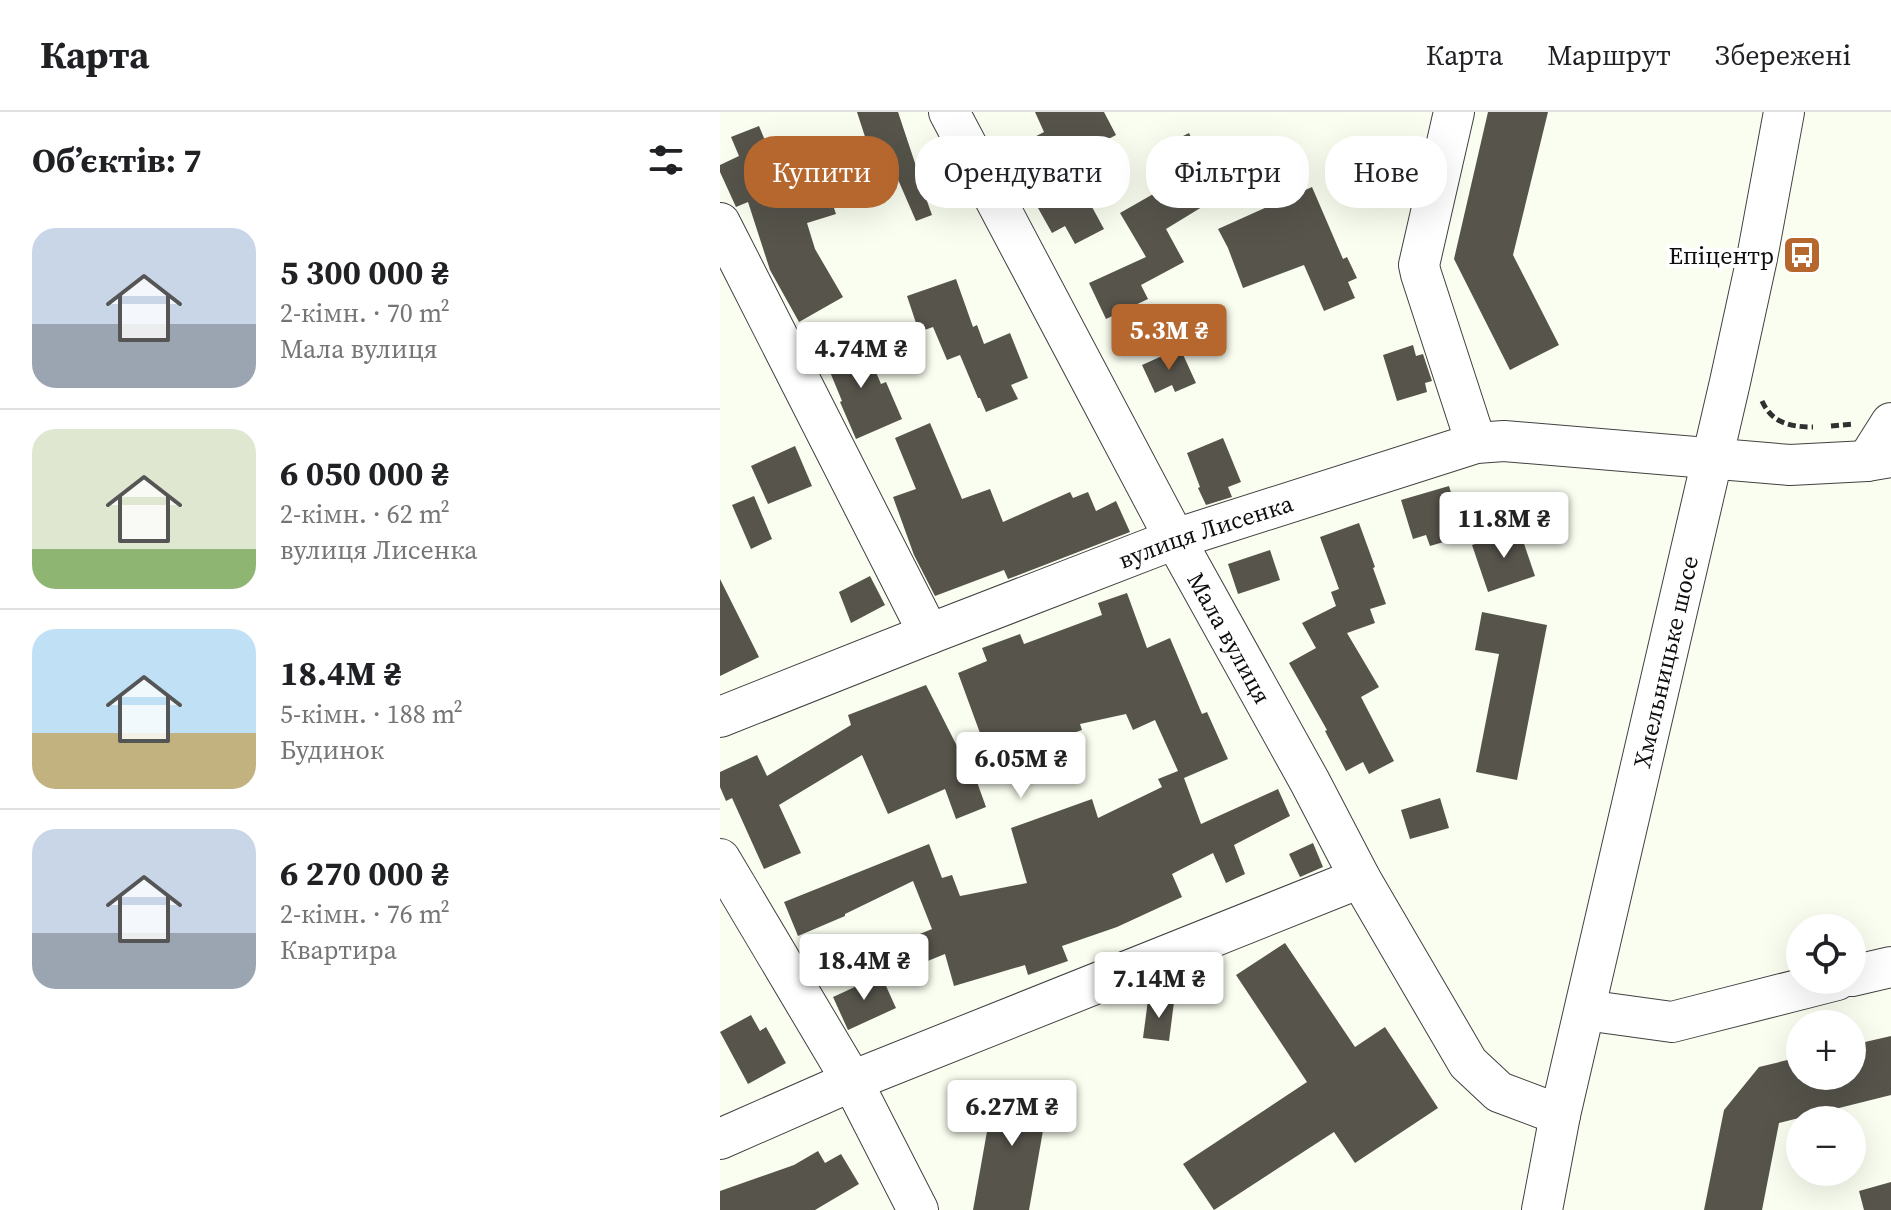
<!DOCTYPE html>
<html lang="uk">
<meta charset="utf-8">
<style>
:root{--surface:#fff;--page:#f2f2f2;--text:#202124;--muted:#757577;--line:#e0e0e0;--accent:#b5672e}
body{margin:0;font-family:"Source Serif 4",serif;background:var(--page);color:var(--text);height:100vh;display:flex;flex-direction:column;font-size:30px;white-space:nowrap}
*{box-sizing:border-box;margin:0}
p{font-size:26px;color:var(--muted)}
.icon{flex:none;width:44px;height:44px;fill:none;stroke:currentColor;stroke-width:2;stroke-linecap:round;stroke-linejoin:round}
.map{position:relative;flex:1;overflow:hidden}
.panel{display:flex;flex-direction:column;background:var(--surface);width:720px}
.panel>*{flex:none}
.banner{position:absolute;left:24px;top:24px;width:760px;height:72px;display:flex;gap:16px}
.tools{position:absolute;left:1066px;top:802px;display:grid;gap:16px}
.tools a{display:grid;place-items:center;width:80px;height:80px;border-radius:50%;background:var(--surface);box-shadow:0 8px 32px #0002;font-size:40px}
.price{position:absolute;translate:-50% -68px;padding:0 18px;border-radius:8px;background:#fff;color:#222;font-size:26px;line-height:52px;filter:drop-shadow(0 2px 4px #0008)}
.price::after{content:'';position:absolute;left:50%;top:48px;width:24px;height:18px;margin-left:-12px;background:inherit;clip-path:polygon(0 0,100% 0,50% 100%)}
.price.active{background:var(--accent);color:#fff}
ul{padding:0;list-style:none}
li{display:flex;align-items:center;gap:24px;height:200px;padding:0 32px}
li+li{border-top:2px solid var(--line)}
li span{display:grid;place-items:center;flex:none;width:224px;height:160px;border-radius:24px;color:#555}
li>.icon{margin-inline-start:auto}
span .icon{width:96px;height:96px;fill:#fffc;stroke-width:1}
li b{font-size:34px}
h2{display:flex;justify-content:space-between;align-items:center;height:96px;padding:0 32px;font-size:34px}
.pill{padding:0 28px;border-radius:32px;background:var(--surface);box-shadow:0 8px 32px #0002;font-size:28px;line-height:72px}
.pill.active{background:var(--accent);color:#fff}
header{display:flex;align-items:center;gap:48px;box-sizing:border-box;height:112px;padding:0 40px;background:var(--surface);border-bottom:2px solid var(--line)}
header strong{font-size:38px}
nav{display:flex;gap:44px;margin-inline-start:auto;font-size:28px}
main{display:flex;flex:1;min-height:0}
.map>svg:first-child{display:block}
.building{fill:#56544b}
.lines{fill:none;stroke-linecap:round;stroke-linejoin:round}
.minor-casing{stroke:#414141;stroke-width:42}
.path{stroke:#303030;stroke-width:5;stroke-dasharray:8 4;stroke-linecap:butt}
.minor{stroke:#fff;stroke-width:40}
.labels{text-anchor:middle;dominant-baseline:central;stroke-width:8;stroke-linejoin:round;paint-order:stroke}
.poi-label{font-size:24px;fill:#0e0e0e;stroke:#fff;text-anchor:end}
.street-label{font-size:24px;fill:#0e0e0e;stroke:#fff}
</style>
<header>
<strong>Карта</strong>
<nav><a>Карта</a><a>Маршрут</a><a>Збережені</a></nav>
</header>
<main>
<section class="panel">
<h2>Об’єктів: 7<svg class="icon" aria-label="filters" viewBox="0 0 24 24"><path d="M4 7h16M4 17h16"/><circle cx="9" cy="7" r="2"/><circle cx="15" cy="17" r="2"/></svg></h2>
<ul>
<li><span style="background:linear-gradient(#c9d6e8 60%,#9aa5b1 0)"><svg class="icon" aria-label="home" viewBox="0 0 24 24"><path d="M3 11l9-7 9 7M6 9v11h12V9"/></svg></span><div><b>5 300 000 ₴</b><p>2-кімн. · 70 m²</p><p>Мала вулиця</p></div></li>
<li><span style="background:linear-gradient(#dfe7d0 75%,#8fb573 0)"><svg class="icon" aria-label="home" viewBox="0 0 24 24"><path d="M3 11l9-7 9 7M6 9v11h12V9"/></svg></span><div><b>6 050 000 ₴</b><p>2-кімн. · 62 m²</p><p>вулиця Лисенка</p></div></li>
<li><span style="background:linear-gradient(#bfe0f5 65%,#c2b280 0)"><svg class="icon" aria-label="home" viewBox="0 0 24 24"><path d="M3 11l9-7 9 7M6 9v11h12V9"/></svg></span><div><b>18.4M ₴</b><p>5-кімн. · 188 m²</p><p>Будинок</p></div></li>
<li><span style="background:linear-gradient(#c9d6e8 65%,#9aa5b1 0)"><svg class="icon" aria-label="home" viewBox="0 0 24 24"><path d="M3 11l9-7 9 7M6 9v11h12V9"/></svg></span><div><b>6 270 000 ₴</b><p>2-кімн. · 76 m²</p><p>Квартира</p></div></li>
</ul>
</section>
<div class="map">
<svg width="1171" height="1098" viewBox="0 0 1171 1098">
<rect width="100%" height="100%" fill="#fafef0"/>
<g class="building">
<polygon points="137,0 178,0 198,60 203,58 215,85 207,89 212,103 196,109 163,33 149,37"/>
<polygon points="315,0 384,0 396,23 347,49 384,117 355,132 345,114 332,121 318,96 322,94 293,36 324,20"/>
<polygon points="768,0 828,0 793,143 839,233 790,258 734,147"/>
<polygon points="39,14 67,81 105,69 116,102 87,111 95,137 123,185 79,210 50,158 28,90 16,95 0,60 0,53 19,44 11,25"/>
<polygon points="469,21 500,84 446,117 464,150 421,173 428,187 386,207 369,171 426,145 400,101 463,65 447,32"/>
<polygon points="592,75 623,147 627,145 637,166 628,170 635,186 604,199 584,153 523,176 508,136 498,117"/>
<polygon points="236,167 253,215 257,213 264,232 290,221 308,266 291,273 298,287 266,300 260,286 258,286 240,243 227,248 213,215 199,220 187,184"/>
<polygon points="142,227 161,272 166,270 182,307 136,327 120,290 122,289 103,243"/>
<polygon points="693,233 696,244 703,242 712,269 705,271 707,280 677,289 663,243"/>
<polygon points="460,236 476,271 455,280 452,273 435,281 422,253"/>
<polygon points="210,311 242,387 270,377 283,410 350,380 353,386 368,380 376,399 396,389 410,420 288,467 284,458 215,484 194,443 173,385 196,377 175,326"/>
<polygon points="503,326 521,370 508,375 512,385 486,393 478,376 480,375 467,341"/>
<polygon points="75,334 92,374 48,392 31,354"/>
<polygon points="729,374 744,424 710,434 706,423 693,427 681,388"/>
<polygon points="34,384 52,427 31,437 12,393"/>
<polygon points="639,411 655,455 653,456 666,492 650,497 655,511 627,521 659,575 641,585 674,649 649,662 643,650 626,659 605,619 607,618 569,551 596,536 582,511 616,494 611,480 619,477 600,425"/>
<polygon points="799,417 815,464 768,480 752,433"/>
<polygon points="550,438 560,468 518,482 508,452"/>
<polygon points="150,464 165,493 131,511 119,480"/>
<polygon points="0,467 39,545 0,564"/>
<polygon points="407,481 427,536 450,526 482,602 487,600 508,647 464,666 481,712 558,677 570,704 514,733 525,762 506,771 493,741 452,762 462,785 397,815 342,834 348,849 308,863 305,853 234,874 225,842 168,865 158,839 212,817 193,769 125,802 125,804 78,824 64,790 209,732 222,766 232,763 240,784 307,771 291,716 372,687 378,706 442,675 438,667 458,659 435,608 413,618 406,602 360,612 362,618 316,634 318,640 253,659 266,695 236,707 225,677 168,702 142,643 59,693 81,741 44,757 12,686 6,689 0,675 0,660 37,643 47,664 131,613 128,603 206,573 241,642 264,632 238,561 267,549 262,536 300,522 304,532 382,503 378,491"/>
<polygon points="762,500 827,513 797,668 756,660 779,542 755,538"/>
<polygon points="720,686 729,716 690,727 681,698"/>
<polygon points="593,731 603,755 580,765 569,742"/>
<polygon points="565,831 635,935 665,915 718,996 635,1051 614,1020 494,1098 463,1052 587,970 516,863"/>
<polygon points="161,863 176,896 128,918 113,885"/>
<polygon points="428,888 454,890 449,929 423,926"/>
<polygon points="31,903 40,919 46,915 66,951 28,972 0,920"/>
<polygon points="1171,924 1171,983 1059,1011 1042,1098 984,1098 1004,998 1039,955 1080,945 1080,964 1132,964 1132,933"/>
<polygon points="276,969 330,979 309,1098 253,1098"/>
<polygon points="98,1039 105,1051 121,1042 139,1072 95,1098 0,1098 0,1079 74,1053"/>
<polygon points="1171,1070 1171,1098 1144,1098 1139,1079"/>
</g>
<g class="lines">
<g class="minor-casing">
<g id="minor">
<path id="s1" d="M 229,0 L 455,427 L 590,670 L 640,766 L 748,951 L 779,980 L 840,1003"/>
<polyline points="734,0 699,153 701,162 756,331"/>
<polyline points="0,111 209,522"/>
<polyline points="1147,349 1171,311"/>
<path id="s2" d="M 0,605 L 209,522 L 455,427 L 756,331 L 784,329 L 1070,353 L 1147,349 L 1171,345"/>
<polyline points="0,747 132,969 198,1098"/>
<polyline points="1132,864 1171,855"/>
<polyline points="865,898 952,910 1117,868"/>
<polyline points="0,1027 132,969 640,766"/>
<path id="s3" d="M 822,1098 L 840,1003 L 1010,270 L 1037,146 L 1064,0"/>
</g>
</g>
<g class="path">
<path d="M 1042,289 C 1052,311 1070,315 1093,315"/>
<polyline points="1111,314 1133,312"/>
</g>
<use href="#minor" class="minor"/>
</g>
<defs>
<g id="bus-square" transform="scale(2)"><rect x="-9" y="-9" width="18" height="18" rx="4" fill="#b5672e" stroke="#fff"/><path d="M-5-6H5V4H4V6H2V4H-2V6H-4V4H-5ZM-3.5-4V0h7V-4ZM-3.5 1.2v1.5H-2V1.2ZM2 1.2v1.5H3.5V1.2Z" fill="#fff"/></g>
</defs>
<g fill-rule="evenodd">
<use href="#bus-square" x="1082" y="143"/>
</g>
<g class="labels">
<g class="poi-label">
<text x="1054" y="143">Епіцентр</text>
</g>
<g class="street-label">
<text stroke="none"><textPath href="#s2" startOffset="520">вулиця Лисенка</textPath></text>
<text stroke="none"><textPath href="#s1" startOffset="596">Мала вулиця</textPath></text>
<text stroke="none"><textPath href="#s3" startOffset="562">Хмельницьке шосе</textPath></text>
</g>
</g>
</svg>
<div class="tools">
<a><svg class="icon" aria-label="locate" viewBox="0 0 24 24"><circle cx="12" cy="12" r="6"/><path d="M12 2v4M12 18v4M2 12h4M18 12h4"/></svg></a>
<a>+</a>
<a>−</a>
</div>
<b class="price active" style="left:449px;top:260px">5.3M ₴</b>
<b class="price" style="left:141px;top:278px">4.74M ₴</b>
<b class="price" style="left:784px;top:448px">11.8M ₴</b>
<b class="price" style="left:301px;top:688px">6.05M ₴</b>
<b class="price" style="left:144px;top:890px">18.4M ₴</b>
<b class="price" style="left:439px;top:908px">7.14M ₴</b>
<b class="price" style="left:292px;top:1036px">6.27M ₴</b>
<div class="banner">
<a class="pill active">Купити</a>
<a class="pill">Орендувати</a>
<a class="pill">Фільтри</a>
<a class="pill">Нове</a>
</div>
</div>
</main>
